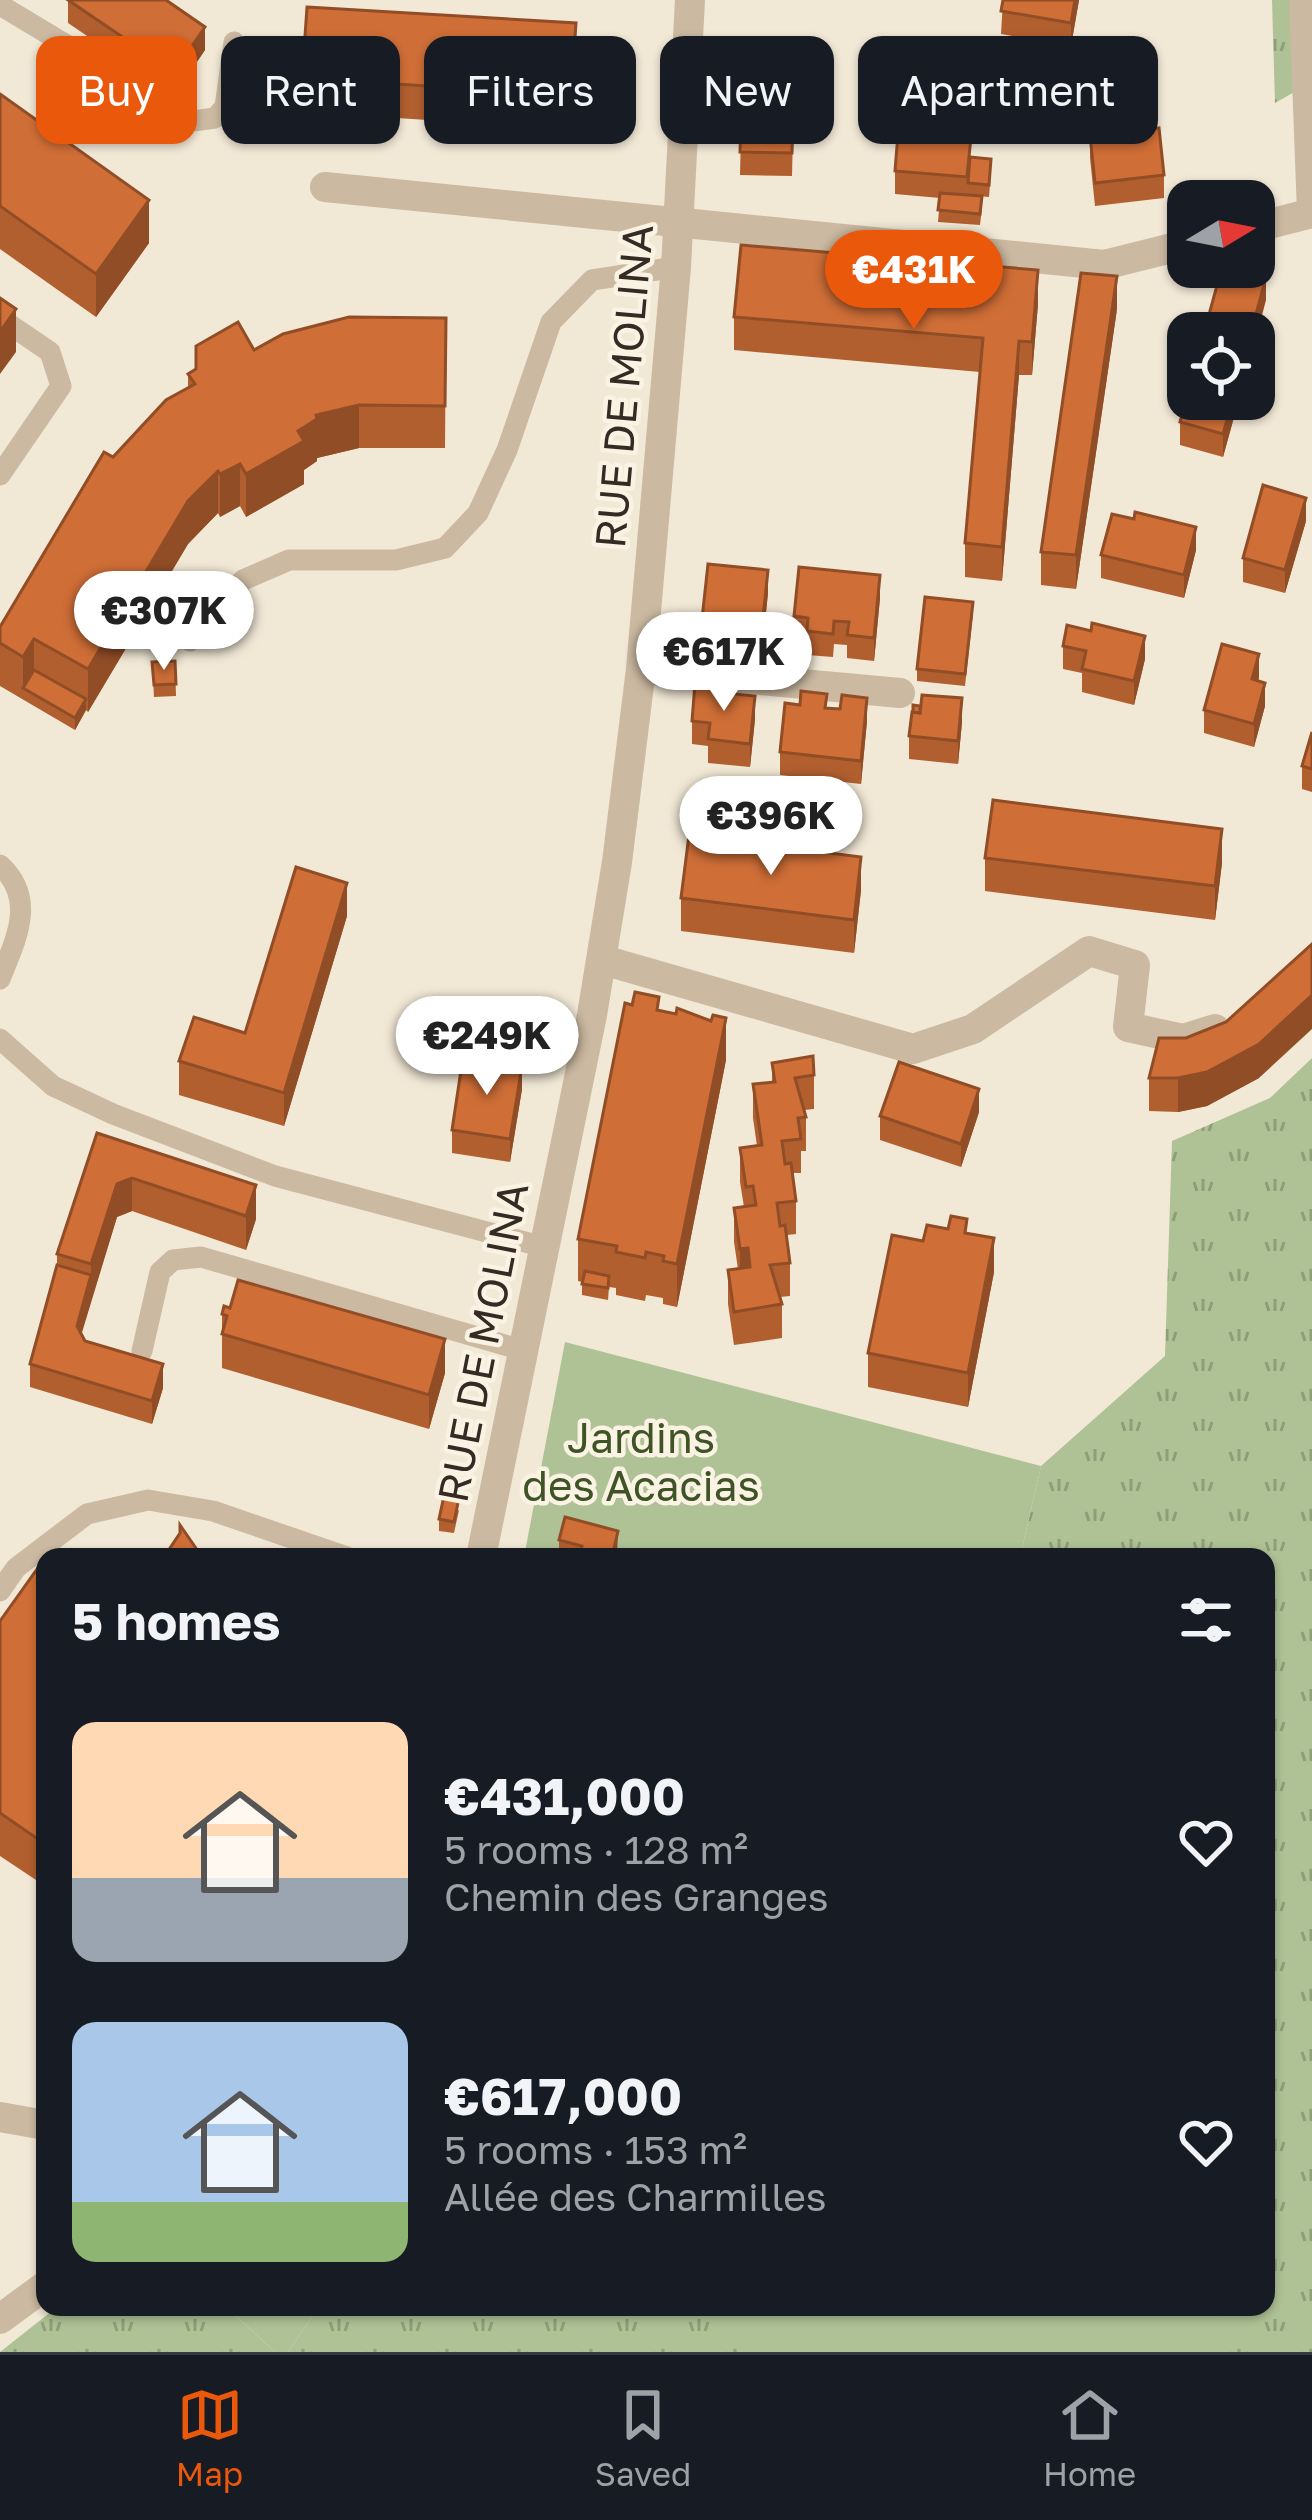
<!DOCTYPE html>
<meta charset="utf-8">
<style>
:root{--surface:#171b24;--page:#20242c;--text:#f1f3f6;--muted:#9ea1a6;--line:#363941;--accent:#ea580c}
body{margin:0;font-family:"Golos Text",sans-serif;background:var(--page);color:var(--text);height:100vh;display:flex;flex-direction:column;font-size:45px;white-space:nowrap}
*{box-sizing:border-box;margin:0}
p{font-size:39px;color:var(--muted)}
.icon{flex:none;width:66px;height:66px;fill:none;stroke:currentColor;stroke-width:2;stroke-linecap:round;stroke-linejoin:round}
.map{position:relative;flex:1;overflow:hidden}
.details{position:absolute;left:36px;top:1548px;width:1239px;height:768px;display:flex;flex-direction:column;background:var(--surface);border-radius:24px;box-shadow:0 3px 9px #0004}
.details>*{flex:none}
.hud{position:absolute;left:36px;top:36px;width:1242px;height:108px;display:flex;gap:24px}
.needle{width:78px;rotate:80deg}
.tools{position:absolute;left:1167px;top:180px;display:grid;gap:24px}
.tools a{display:grid;place-items:center;width:108px;height:108px;border-radius:24px;background:var(--surface);box-shadow:0 3px 9px #0004;font-size:60px}
.price{position:absolute;translate:-50% -102px;padding:0 27px;border-radius:42px;background:#fff;color:#222;font-size:39px;line-height:78px;filter:drop-shadow(0 3px 6px #0008)}
.price::after{content:'';position:absolute;left:50%;top:72px;width:36px;height:27px;margin-left:-18px;background:inherit;clip-path:polygon(0 0,100% 0,50% 100%)}
.price.on{background:var(--accent);color:#fff}
ul{padding:0;list-style:none}
li{display:flex;align-items:center;gap:36px;height:300px;padding:0 36px}
li span{display:grid;place-items:center;flex:none;width:336px;height:240px;border-radius:24px;color:#555}
li>.icon{margin-inline-start:auto}
span .icon{width:144px;height:144px;fill:#fffc;stroke-width:1}
li b{font-size:51px}
h2{display:flex;justify-content:space-between;align-items:center;height:144px;padding:0 36px;font-size:51px}
.pill{padding:0 42px;border-radius:24px;background:var(--surface);box-shadow:0 3px 9px #0004;font-size:42px;line-height:108px}
.pill.on{background:var(--accent);color:#fff}
.dock{display:flex;justify-content:space-around;align-items:center;height:168px;border-top:3px solid var(--line);background:var(--surface);font-size:33px;color:var(--muted)}
.dock a{display:grid;justify-items:center;gap:6px}
.dock .on{color:var(--accent)}
.map>svg:first-child{display:block}
.park{fill:url(#park-tufts)}
.garden{fill:#aec295}
.lines{fill:none;stroke-linecap:round;stroke-linejoin:round}
.lane{stroke:#cbb9a1;stroke-width:21}
.street{stroke:#cbb9a1;stroke-width:30}
.wall{fill:#b25f2f}
.shaded-wall{fill:#914d26}
.building{fill:#cf6e37;stroke:#914d26;stroke-width:3}
.labels{text-anchor:middle;dominant-baseline:central;stroke-width:9;stroke-linejoin:round;paint-order:stroke}
.street-label{font-size:42px;fill:#352b24;stroke:#faf2e2}
.park-label{font-size:42px;fill:#3e5427;stroke:#faf2e2}
</style>
<div class="map">
<svg width="1312" height="2352" viewBox="0 0 1312 2352">
<defs>
<pattern id="park-tufts" width="24" height="20" patternUnits="userSpaceOnUse" patternTransform="scale(3)"><rect width="24" height="20" fill="#aec295"/><path d="M3 7l-1-3M5 7V3M7 7l1-3M15 17l-1-3M17 17v-4M19 17l1-3" fill="none" stroke="#8e9e79"/></pattern>
</defs>
<rect width="100%" height="100%" fill="#f2e8d6"/>
<g class="park">
<polygon points="1272,0 1312,0 1312,82 1275,103"/>
<polygon points="1312,1058 1312,2352 288,2352 319,2307 1266,2307 1266,1557 1020,1557 1041,1466 1165,1356 1172,1141 1270,1098"/>
<polygon points="57,2307 226,2307 275,2352 0,2352"/>
</g>
<g class="garden">
<polygon points="565,1342 1041,1466 1020,1557 524,1557"/>
<polygon points="226,2307 319,2307 288,2352 275,2352"/>
<polygon points="770,2307 1201,2307 1221,2318 1200,2352 737,2352"/>
</g>
<g class="lines">
<g class="lane">
<polyline points="0,5 193,121 215,118 225,107 234,42"/>
<polyline points="0,318 50,352 61,386 0,475"/>
<polyline points="190,641 243,580 289,560 396,560 445,548 478,513 507,450 551,322 592,280 676,267"/>
<path d="M 0,865 C 37,899 16,939 0,979"/>
<polyline points="0,1039 53,1086 113,1114 275,1176 544,1247"/>
<polyline points="142,1351 160,1272 173,1260 201,1257 522,1350"/>
<polyline points="0,1591 16,1568 87,1514 148,1500 213,1511 347,1557"/>
</g>
<g class="street">
<polyline points="1304,0 1312,213"/>
<polyline points="325,187 1104,265 1188,244"/>
<polyline points="1254,228 1312,213"/>
<polyline points="641,669 900,693"/>
<polyline points="603,960 913,1049 973,1029 1089,951 1135,965 1128,1027 1183,1039 1215,1029"/>
<polyline points="481,1557 592,1015 617,862 641,669 676,267 690,0"/>
<polyline points="0,2117 45,2125"/>
<polyline points="0,2319 45,2286"/>
</g>
</g>
<g class="wall">
<polygon points="68,0 205,50 174,95 68,23"/>
<polygon points="1003,0 1079,0 1071,46 1001,34"/>
<polygon points="576,56 571,130 507,126 507,132 490,131 490,124 381,117 381,124 365,124 365,117 302,114 302,80"/>
<polygon points="742,89 794,91 792,176 740,175"/>
<polygon points="0,94 149,243 96,317 0,249"/>
<polygon points="1090,135 1164,175 1164,198 1095,206 1090,158"/>
<polygon points="971,157 991,171 989,197 968,195 982,208 980,225 938,222 940,198 895,194 895,171"/>
<polygon points="1038,304 1032,375 1019,375 1002,581 965,577 965,543 980,372 734,350 734,317"/>
<polygon points="1117,309 1076,589 1041,585 1041,552"/>
<polygon points="446,318 445,448 359,448 317,458 317,461 304,470 304,484 246,517 240,506 220,517 218,513 188,544 88,712 86,710 75,730 0,686 0,627 113,457 188,388 188,374 254,350"/>
<polygon points="1239,399 1223,457 1180,445 1180,422"/>
<polygon points="1306,521 1285,593 1243,582 1243,558"/>
<polygon points="1196,550 1184,598 1101,578 1101,555"/>
<polygon points="768,593 763,641 741,639 740,646 702,642 702,619"/>
<polygon points="880,598 874,661 847,658 847,645 834,644 833,657 807,655 807,641 794,639 794,616"/>
<polygon points="973,613 965,686 917,681 917,669"/>
<polygon points="1063,646 1145,659 1134,705 1082,692 1082,673 1063,669"/>
<polygon points="175,661 176,696 154,697 152,662"/>
<polygon points="1259,677 1258,681 1265,706 1254,747 1204,733 1204,710"/>
<polygon points="715,692 755,719 750,767 708,763 708,746 692,744 692,721"/>
<polygon points="827,708 867,721 861,784 780,775 780,752"/>
<polygon points="962,722 958,764 909,759 909,736"/>
<polygon points="1312,732 1312,792 1302,789 1302,766"/>
<polygon points="985,858 1222,863 1215,920 985,891"/>
<polygon points="861,890 854,953 681,931 681,898"/>
<polygon points="347,916 284,1126 179,1095 179,1061 245,1033"/>
<polygon points="659,1010 726,1060 677,1307 663,1304 663,1298 646,1295 645,1301 616,1295 616,1288 609,1287 608,1300 582,1295 582,1282 578,1281 578,1239"/>
<polygon points="1226,1022 1259,1078 1207,1106 1178,1112 1149,1111 1149,1078 1186,1038"/>
<polygon points="772,1063 814,1075 814,1109 804,1110 806,1117 806,1151 801,1151 801,1173 792,1173 796,1201 796,1234 787,1235 790,1263 790,1296 780,1297 782,1304 782,1338 734,1345 728,1304 728,1270 738,1269 734,1242 734,1208 744,1207 740,1182 740,1148 757,1146 753,1118 753,1084 772,1082"/>
<polygon points="522,1089 510,1162 452,1153 452,1130"/>
<polygon points="979,1112 961,1167 880,1140 880,1116"/>
<polygon points="97,1133 256,1219 246,1250 132,1211 117,1217 81,1333 85,1341 163,1388 152,1424 30,1387 30,1364 57,1265 57,1254"/>
<polygon points="967,1233 994,1272 968,1407 868,1387 868,1353 923,1241"/>
<polygon points="222,1314 445,1373 429,1429 222,1368"/>
<polygon points="459,1510 454,1533 439,1531 439,1519"/>
<polygon points="559,1540 618,1554 617,1557 559,1557"/>
<polygon points="45,1558 45,1886 0,1856 0,1621"/>
</g>
<g class="shaded-wall">
<polygon points="1075,0 1079,0 1071,46 1071,23"/>
<polygon points="576,23 576,56 571,130 571,96"/>
<polygon points="205,27 205,50 174,95 174,72"/>
<polygon points="149,200 149,243 96,317 96,274"/>
<polygon points="1038,270 1038,304 1032,375 1032,342"/>
<polygon points="1117,276 1117,309 1076,589 1076,555"/>
<polygon points="1266,277 1266,300 1254,346 1254,333 1251,333"/>
<polygon points="16,309 16,352 0,374 0,332"/>
<polygon points="1019,341 1019,375 1002,581 1002,547"/>
<polygon points="1233,399 1239,399 1223,457 1223,434"/>
<polygon points="359,405 359,448 317,458 317,461 304,470 304,484 246,517 246,474 316,415"/>
<polygon points="240,464 240,506 220,517 220,474"/>
<polygon points="218,471 218,513 188,544 88,712 88,669 188,501"/>
<polygon points="1306,498 1306,521 1285,593 1285,570"/>
<polygon points="1196,527 1196,550 1184,598 1184,575"/>
<polygon points="768,570 768,593 763,641 763,618"/>
<polygon points="880,575 880,598 874,661 874,638"/>
<polygon points="1145,636 1145,659 1134,705 1134,681"/>
<polygon points="34,639 34,681 23,688 23,657"/>
<polygon points="1259,654 1259,677 1252,703 1252,679"/>
<polygon points="1265,683 1265,706 1254,747 1254,724"/>
<polygon points="755,696 755,719 750,767 750,744"/>
<polygon points="867,698 867,721 861,784 861,761"/>
<polygon points="962,698 962,722 958,764 958,741"/>
<polygon points="86,699 86,710 75,730 75,718"/>
<polygon points="1222,829 1222,863 1215,920 1215,886"/>
<polygon points="861,857 861,890 854,953 854,920"/>
<polygon points="347,883 347,916 284,1126 284,1093"/>
<polygon points="1312,995 1312,1029 1259,1078 1207,1106 1178,1112 1178,1078"/>
<polygon points="726,1018 726,1060 677,1307 677,1264"/>
<polygon points="522,1066 522,1089 510,1162 510,1139"/>
<polygon points="979,1089 979,1112 961,1167 961,1144"/>
<polygon points="132,1178 132,1211 117,1217 77,1349 77,1326 91,1275 91,1264 117,1184"/>
<polygon points="256,1185 256,1219 246,1250 246,1216"/>
<polygon points="994,1238 994,1272 968,1407 968,1373"/>
<polygon points="748,1248 748,1281 740,1283 740,1249"/>
<polygon points="445,1339 445,1373 429,1429 429,1395"/>
<polygon points="163,1364 163,1388 152,1424 152,1401"/>
<polygon points="618,1531 617,1557 612,1557"/>
</g>
<g class="building">
<polygon points="68,0 166,0 205,27 174,72"/>
<polygon points="1003,0 1075,0 1071,23 1001,11"/>
<polygon points="307,7 576,23 571,96 507,92 507,99 490,98 491,90 381,83 381,91 365,90 366,84 302,80"/>
<polygon points="742,89 794,91 792,153 740,152"/>
<polygon points="0,94 149,200 96,274 0,206"/>
<polygon points="899,121 972,127 967,177 895,171"/>
<polygon points="1159,128 1164,175 1095,183 1090,135"/>
<polygon points="970,157 991,159 989,185 968,183"/>
<polygon points="940,193 982,196 980,214 938,210"/>
<polygon points="741,245 1038,270 1032,342 1019,341 1002,547 965,543 983,338 734,317"/>
<polygon points="1222,267 1231,267 1266,277 1251,333 1211,333 1214,324 1207,322"/>
<polygon points="1081,273 1117,276 1076,555 1041,552"/>
<polygon points="0,298 16,309 0,332"/>
<polygon points="349,317 446,318 445,406 359,405 316,415 317,419 298,431 304,441 246,474 240,464 220,474 218,471 188,501 88,669 34,639 23,657 0,643 0,627 104,452 113,457 166,400 195,384 188,374 196,369 196,346 238,322 254,350 283,334"/>
<polygon points="1188,393 1188,399 1233,399 1223,434 1180,422"/>
<polygon points="1263,485 1306,498 1285,570 1243,558"/>
<polygon points="1135,512 1196,527 1184,575 1101,555 1112,514 1134,519"/>
<polygon points="708,564 768,570 763,618 722,614 721,621 702,619"/>
<polygon points="799,567 880,575 874,638 847,635 849,622 834,621 833,634 807,631 808,618 794,616"/>
<polygon points="925,597 973,602 965,674 917,669"/>
<polygon points="1092,623 1145,636 1134,681 1082,669 1086,651 1063,646 1067,625 1091,631"/>
<polygon points="722,625 741,627 740,635 721,632"/>
<polygon points="1222,644 1259,654 1252,679 1265,683 1254,724 1204,710"/>
<polygon points="175,661 176,684 154,685 152,662"/>
<polygon points="34,670 86,699 75,718 23,688"/>
<polygon points="695,683 715,684 714,692 755,696 750,744 708,739 710,723 692,721"/>
<polygon points="801,691 827,694 825,708 840,709 842,695 867,698 861,761 780,752 785,703 800,705"/>
<polygon points="922,695 962,698 958,741 909,736 912,712 920,713"/>
<polygon points="913,705 920,706 920,713 913,712"/>
<polygon points="1312,732 1312,769 1302,766"/>
<polygon points="993,800 1222,829 1215,886 985,858"/>
<polygon points="689,835 861,857 854,920 681,898"/>
<polygon points="296,867 347,883 284,1093 179,1061 194,1017 245,1033"/>
<polygon points="1312,944 1312,995 1259,1044 1207,1072 1178,1078 1149,1078 1159,1038 1186,1038 1226,1022"/>
<polygon points="635,992 659,997 657,1010 676,1014 677,1008 711,1021 713,1015 726,1018 677,1264 663,1261 664,1256 646,1252 645,1258 616,1252 617,1246 578,1239 625,1003 632,1005"/>
<polygon points="813,1056 814,1075 795,1078 806,1117 798,1118 801,1139 782,1141 785,1164 791,1163 796,1201 777,1203 780,1226 785,1225 790,1263 770,1265 782,1304 734,1312 728,1270 750,1267 748,1248 740,1249 734,1208 756,1205 753,1186 746,1187 740,1148 762,1145 753,1084 775,1082 772,1063"/>
<polygon points="463,1057 522,1066 510,1139 452,1130"/>
<polygon points="899,1062 979,1089 961,1144 880,1116"/>
<polygon points="97,1133 256,1185 246,1216 132,1178 117,1184 91,1264 57,1254"/>
<polygon points="951,1216 967,1219 965,1233 994,1238 968,1373 868,1353 892,1235 923,1241 927,1225 948,1229"/>
<polygon points="57,1265 91,1275 77,1326 85,1341 163,1364 152,1401 30,1364"/>
<polygon points="585,1271 609,1276 608,1288 582,1284"/>
<polygon points="238,1280 445,1339 429,1395 222,1334 227,1316 222,1314 224,1306 230,1308"/>
<polygon points="444,1496 459,1498 454,1522 439,1519"/>
<polygon points="565,1517 618,1531 612,1557 579,1557 582,1546 559,1540"/>
<polygon points="180,1525 202,1557 164,1557 180,1533"/>
<polygon points="45,1558 45,1844 0,1813 0,1621"/>
</g>
<g class="labels">
<g class="street-label">
<text transform="translate(623 386) rotate(-85)">RUE DE MOLINA</text>
<text transform="translate(482 1342) rotate(-79)">RUE DE MOLINA</text>
</g>
<g class="park-label">
<text x="641" y="1437">Jardins<tspan x="641" dy="48">des Acacias</tspan></text>
</g>
</g>
</svg>
<div class="tools">
<a><svg class="needle" viewBox="-14 -14 28 28"><path d="M0-13l5 13h-10z" fill="#e53935"/><path d="M0 13l5-13h-10z" fill="#9ea1a6"/></svg></a>
<a><svg class="icon" aria-label="locate" viewBox="0 0 24 24"><circle cx="12" cy="12" r="6"/><path d="M12 2v4M12 18v4M2 12h4M18 12h4"/></svg></a>
</div>
<b class="price on" style="left:914px;top:332px">€431K</b>
<b class="price" style="left:164px;top:673px">€307K</b>
<b class="price" style="left:724px;top:714px">€617K</b>
<b class="price" style="left:771px;top:878px">€396K</b>
<b class="price" style="left:487px;top:1098px">€249K</b>
<div class="hud">
<a class="pill on">Buy</a>
<a class="pill">Rent</a>
<a class="pill">Filters</a>
<a class="pill">New</a>
<a class="pill">Apartment</a>
</div>
<section class="details">
<h2>5 homes<svg class="icon" aria-label="filters" viewBox="0 0 24 24"><path d="M4 7h16M4 17h16"/><circle cx="9" cy="7" r="2"/><circle cx="15" cy="17" r="2"/></svg></h2>
<ul>
<li><span style="background:linear-gradient(#ffd9b3 65%,#9aa5b1 0)"><svg class="icon" aria-label="home" viewBox="0 0 24 24"><path d="M3 11l9-7 9 7M6 9v11h12V9"/></svg></span><div><b>€431,000</b><p>5 rooms · 128 m²</p><p>Chemin des Granges</p></div><svg class="icon" aria-label="heart" viewBox="0 0 24 24"><path d="M12 20l-8-8c-3-5 5-10 8-4 3-6 11-1 8 4z"/></svg></li>
<li><span style="background:linear-gradient(#a9c7e8 75%,#8fb573 0)"><svg class="icon" aria-label="home" viewBox="0 0 24 24"><path d="M3 11l9-7 9 7M6 9v11h12V9"/></svg></span><div><b>€617,000</b><p>5 rooms · 153 m²</p><p>Allée des Charmilles</p></div><svg class="icon" aria-label="heart" viewBox="0 0 24 24"><path d="M12 20l-8-8c-3-5 5-10 8-4 3-6 11-1 8 4z"/></svg></li>
</ul>
</section>
</div>
<nav class="dock">
<a class="on"><svg class="icon" aria-label="map" viewBox="0 0 24 24"><path d="M3 6l6-2 6 2 6-2v14l-6 2-6-2-6 2zM9 4v14M15 6v14"/></svg>Map</a>
<a><svg class="icon" aria-label="saved" viewBox="0 0 24 24"><path d="M7 4h10v16l-5-4-5 4z"/></svg>Saved</a>
<a><svg class="icon" aria-label="home" viewBox="0 0 24 24"><path d="M3 11l9-7 9 7M6 9v11h12V9"/></svg>Home</a>
</nav>
